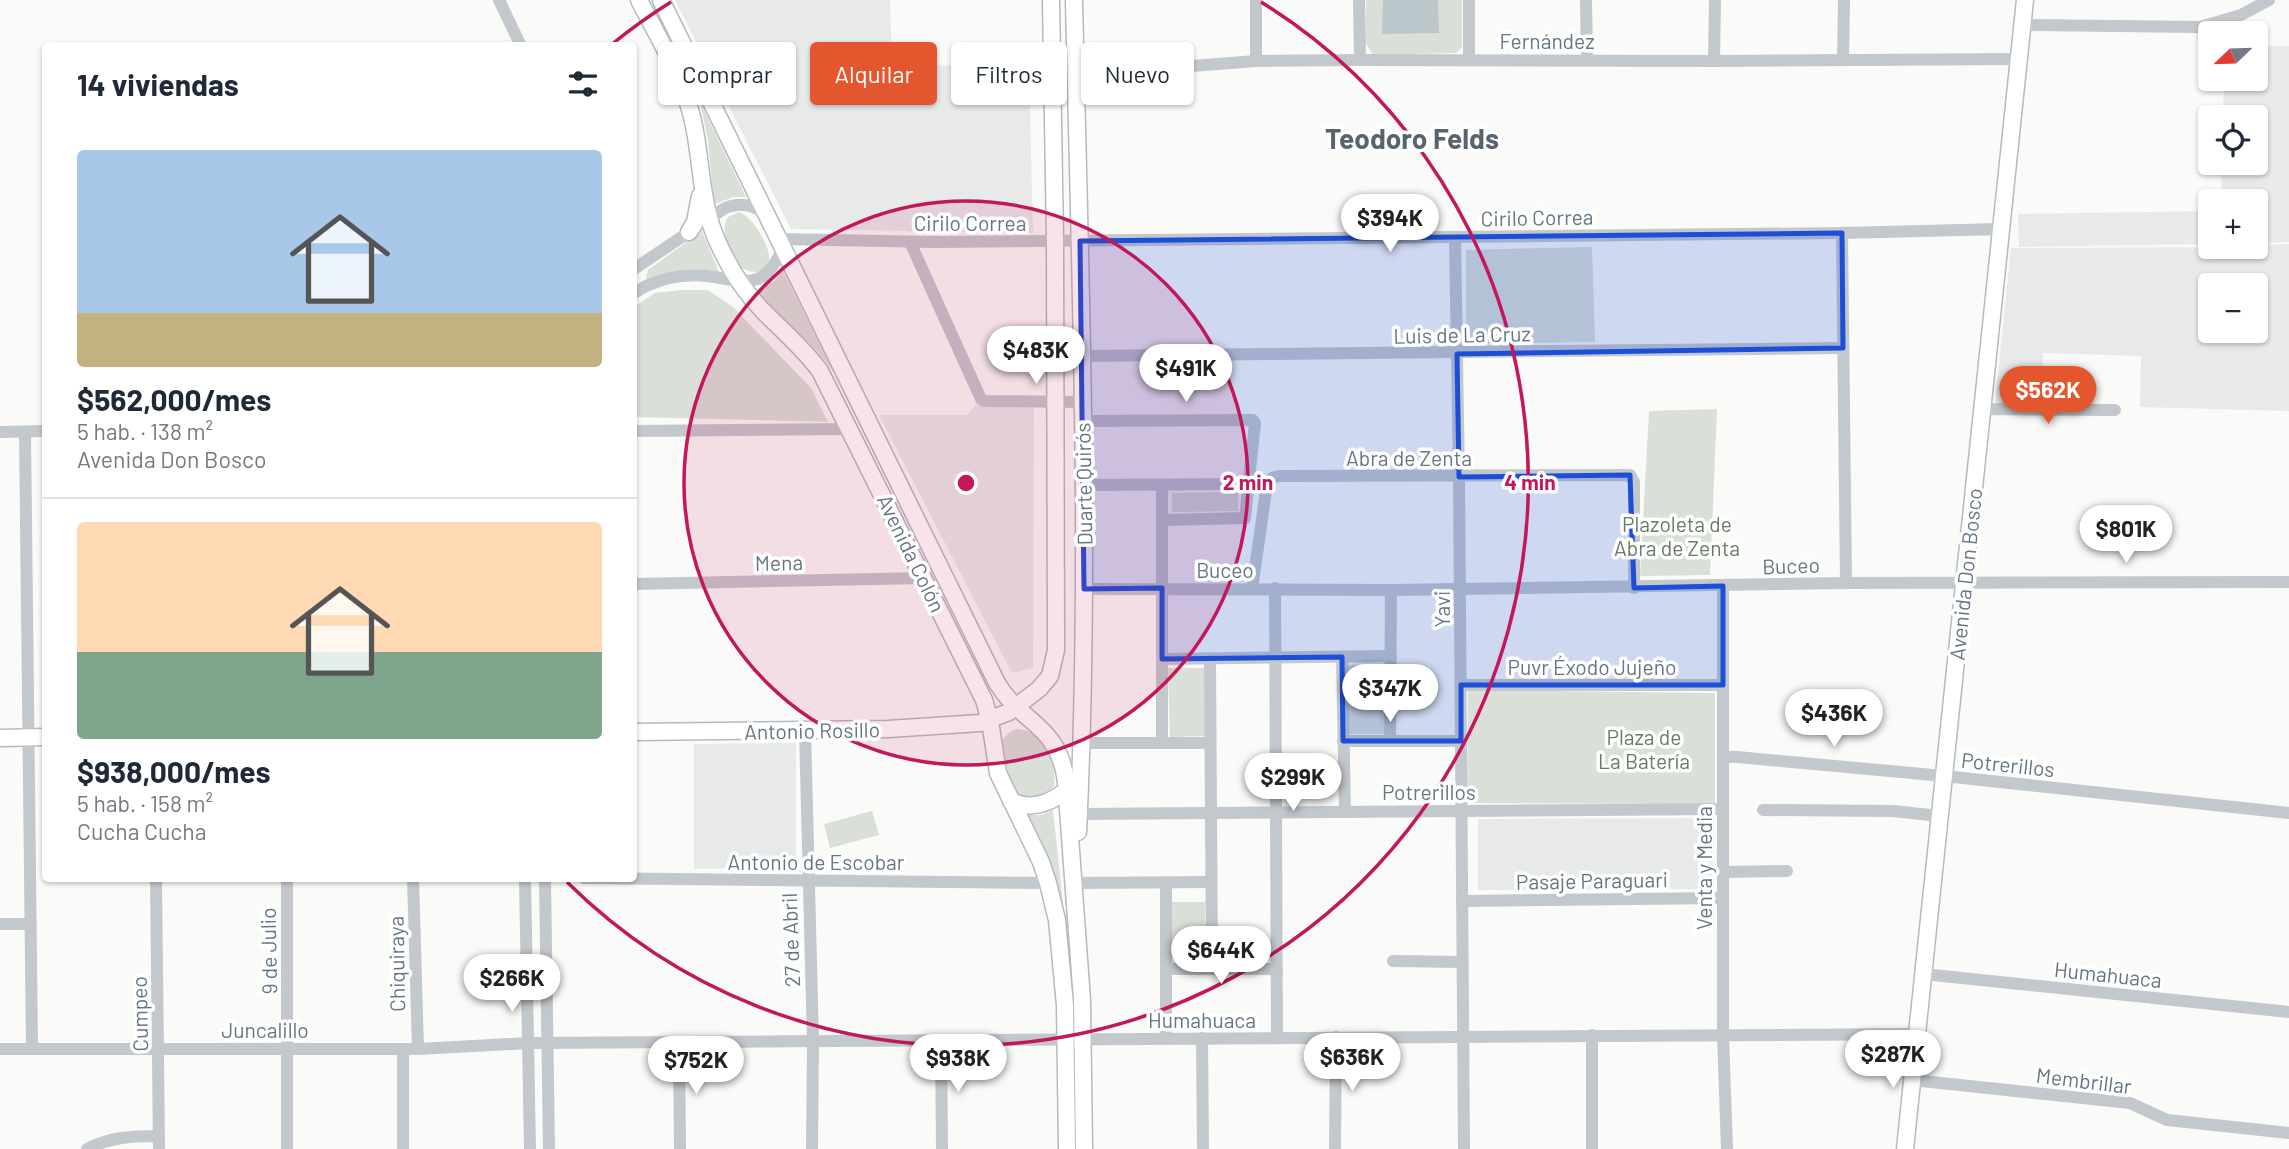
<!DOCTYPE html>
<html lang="es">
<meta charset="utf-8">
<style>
:root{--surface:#fff;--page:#f6f6f7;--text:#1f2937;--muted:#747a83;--line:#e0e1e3;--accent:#e4572e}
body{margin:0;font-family:Barlow,sans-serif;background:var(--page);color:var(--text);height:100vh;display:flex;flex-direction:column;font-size:26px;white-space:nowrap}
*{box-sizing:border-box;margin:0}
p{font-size:23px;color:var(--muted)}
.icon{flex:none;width:38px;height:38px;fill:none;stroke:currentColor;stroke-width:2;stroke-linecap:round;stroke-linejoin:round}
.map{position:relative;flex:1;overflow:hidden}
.side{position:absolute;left:42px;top:42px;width:595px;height:840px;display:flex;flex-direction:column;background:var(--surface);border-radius:7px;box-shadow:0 2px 5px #0004}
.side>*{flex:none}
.hud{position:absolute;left:658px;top:42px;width:665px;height:63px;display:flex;gap:14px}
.needle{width:46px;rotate:247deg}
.controls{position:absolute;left:2198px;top:21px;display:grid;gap:14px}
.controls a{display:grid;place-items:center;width:70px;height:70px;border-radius:7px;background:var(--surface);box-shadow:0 2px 5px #0004;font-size:35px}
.price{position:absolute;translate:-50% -60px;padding:0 16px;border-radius:24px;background:#fff;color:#222;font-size:23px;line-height:46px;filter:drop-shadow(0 2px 4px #0008)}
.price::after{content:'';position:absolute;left:50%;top:42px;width:21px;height:16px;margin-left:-10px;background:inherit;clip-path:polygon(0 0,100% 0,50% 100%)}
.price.current{background:var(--accent);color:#fff}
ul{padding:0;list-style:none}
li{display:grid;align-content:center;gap:14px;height:371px;padding:0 35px}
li+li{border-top:2px solid var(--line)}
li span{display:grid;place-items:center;height:217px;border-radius:7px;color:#555}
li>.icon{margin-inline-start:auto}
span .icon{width:126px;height:126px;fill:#fffc;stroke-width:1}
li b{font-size:30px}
h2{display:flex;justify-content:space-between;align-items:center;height:84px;padding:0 35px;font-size:30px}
.chip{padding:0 24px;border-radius:7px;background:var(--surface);box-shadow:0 2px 5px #0004;font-size:24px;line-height:63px}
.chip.current{background:var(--accent);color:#fff}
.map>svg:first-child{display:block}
.built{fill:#e8e9e9;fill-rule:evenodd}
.green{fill:#dadfd7}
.water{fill:#bbc7cb}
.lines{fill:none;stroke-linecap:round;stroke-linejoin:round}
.major-casing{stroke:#b5babe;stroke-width:19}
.minor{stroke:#c3c8cc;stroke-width:12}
.major{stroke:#fff;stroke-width:16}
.marked{fill:#1d4ed8;fill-opacity:0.2;stroke:#1d4ed8;stroke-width:5;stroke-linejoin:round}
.ring{fill:none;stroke:#c2185b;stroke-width:3.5}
.labels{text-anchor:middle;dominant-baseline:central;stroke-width:7;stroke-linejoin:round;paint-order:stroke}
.street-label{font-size:21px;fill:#657683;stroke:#fff}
.park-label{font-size:21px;fill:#687a64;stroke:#fff}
.district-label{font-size:28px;font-weight:bold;fill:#57646e;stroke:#fff}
.centre{fill:#c2185b;stroke:#fff;stroke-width:3.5}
.ring-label{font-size:21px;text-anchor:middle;font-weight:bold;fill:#c2185b;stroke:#fff;stroke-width:7;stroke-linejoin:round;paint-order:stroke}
</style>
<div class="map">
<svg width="2289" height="1149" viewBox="0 0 2289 1149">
<rect width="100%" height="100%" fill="#fafaf8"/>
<g class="built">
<polygon points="675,0 890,0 892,64 1029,68 1033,233 791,229"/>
<polygon points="2256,46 2289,46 2289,242 2256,243 2256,201 2221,201 2222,163 2256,163 2256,117 2223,117 2224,79 2256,79"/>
<polygon points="2210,211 2210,244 2019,247 2018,214"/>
<path d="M 2289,244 L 2289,411 L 2140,407 L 2141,356 L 2043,353 L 2040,404 L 1995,404 L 2011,248 L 2256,247 L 2256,245 ZM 2210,285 L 2256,285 L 2256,331 L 2210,331 Z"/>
<polygon points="981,399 1034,408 1033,668 1012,673 879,415 967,415"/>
<polygon points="796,743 796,868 694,869 694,744"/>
<polygon points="1713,818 1713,889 1478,890 1478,819"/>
</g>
<g class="green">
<polygon points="1366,0 1462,0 1462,47 1456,53 1373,55 1365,42"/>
<polygon points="700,102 746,197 734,197 714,204 708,140"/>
<path d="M 739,212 C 752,216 768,243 769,256 C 770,274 751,275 741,267 C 732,251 718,234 728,217 Z"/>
<path d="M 702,231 L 719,272 C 692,266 671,270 646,279 L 648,270 Z"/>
<polygon points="1592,247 1595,342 1466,344 1466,250"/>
<path d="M 782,269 L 833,371 C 811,340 779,319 757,289 L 775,281 Z"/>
<polygon points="681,290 708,290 733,307 811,388 828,422 634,417 634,307 655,293"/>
<polygon points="1717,409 1710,575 1640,576 1649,411"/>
<polygon points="1238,492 1238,511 1172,512 1172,493"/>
<rect x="1348" y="665" width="37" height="69"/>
<polygon points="1168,668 1205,668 1207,736 1170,737"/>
<polygon points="1468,690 1715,693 1715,804 1467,803"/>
<path d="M 1017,729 C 1044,730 1057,762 1054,786 C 1043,799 1030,800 1014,795 C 1006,775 987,738 1017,729 Z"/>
<path d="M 1053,810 L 1068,951 C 1060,903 1051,858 1028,815 L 1041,815 Z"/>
<polygon points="872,811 879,835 830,848 824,824"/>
<rect x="1172" y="902" width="33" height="55"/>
</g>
<polygon class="water" points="1383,0 1438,0 1439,33 1382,34"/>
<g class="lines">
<g class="major-casing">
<g id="major">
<path d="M 639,0 C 658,37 682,76 692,117 C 703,161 699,205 720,247 C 731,271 746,294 765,313 C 784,332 804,349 820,371 L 984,700 L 990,721 L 998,773 L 1041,862 L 1048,883 L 1057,920 L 1065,1005 L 1067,1149"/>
<path d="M 661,0 L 997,683 C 1022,725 1059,724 1066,782 L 1082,1000 L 1084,1149"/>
<path d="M 1074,0 C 1080,277 1091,555 1078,832"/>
<polyline points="689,232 695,222 700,196"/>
<polyline points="634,732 888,729 980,723 1009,712 1039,689 1050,676 1056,650 1055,240 1051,0"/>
<polyline points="0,738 46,737"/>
<path d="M 1011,801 C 1034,812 1054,801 1072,786"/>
<polyline points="1905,1149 2025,0"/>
</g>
</g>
<g class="minor">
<polyline points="499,0 521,46"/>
<polyline points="1256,0 1256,61"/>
<polyline points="1359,0 1360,60"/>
<polyline points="1586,0 1587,60"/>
<polyline points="2022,25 2200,27 2241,15 2269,0"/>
<polyline points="1469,59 1469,0"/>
<polyline points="1843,60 1844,0"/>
<polyline points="1714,61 1715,0"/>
<polyline points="1075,64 1179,67 1256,61 1360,60 1714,61 2019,59"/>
<polyline points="1842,233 1846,583"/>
<polyline points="1455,237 1459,477 1464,1149"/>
<polyline points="779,239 933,242 1842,233 2001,229"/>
<polyline points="910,242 981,399 984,401 1082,402"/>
<path d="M 634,269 L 725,208 C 741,202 751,205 766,213"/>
<path d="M 634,293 C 655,279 682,273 707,276 C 747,281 763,292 783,248"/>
<polyline points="1082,356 1843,348"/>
<polyline points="1982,409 2115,410"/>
<polyline points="1083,421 1253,420 1255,423 1245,518 1162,520"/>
<polyline points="634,431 850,429"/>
<polyline points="0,432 46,431"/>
<polyline points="25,432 32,1049"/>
<polyline points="1084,485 1248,484"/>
<polyline points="634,584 924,578"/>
<polyline points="1723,586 1723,1035 1727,1149"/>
<polyline points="1275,588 1277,1038"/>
<polyline points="1084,589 1391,590 1846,583 2289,582"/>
<polyline points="1252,589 1267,484 1272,478 1279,476 1630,475 1634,482 1634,588"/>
<polyline points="1342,657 1345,811"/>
<polyline points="1162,659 1391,656"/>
<polyline points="1210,659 1212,969"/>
<polyline points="1461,685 1723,685"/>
<polyline points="805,730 813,1041 812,1149"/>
<polyline points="1343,741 1461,741"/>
<polyline points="1390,741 1391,590"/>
<polyline points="1083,743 1210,743"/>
<polyline points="1162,743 1162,485"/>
<polyline points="1723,757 1737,757 1944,776 2289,813"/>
<polyline points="1076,808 1079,814 1723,809"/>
<polyline points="1763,810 1893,811 1939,816"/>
<polyline points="1723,872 1787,871"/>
<polyline points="156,878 159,1149"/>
<polyline points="413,878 418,1049"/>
<polyline points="525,878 530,1149"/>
<polyline points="545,878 549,1149"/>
<polyline points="584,878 1048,883"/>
<polyline points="1074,883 1211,882"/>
<polyline points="1166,883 1166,1039"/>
<polyline points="1462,901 1723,898"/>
<polyline points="0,924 29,924"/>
<polyline points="1393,961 1462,962"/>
<polyline points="1166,969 1277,969"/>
<polyline points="1923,974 2289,1012"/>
<polyline points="1592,1035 1592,1149"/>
<polyline points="1202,1038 1203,1149"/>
<polyline points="941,1040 942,1149"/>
<polyline points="679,1042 680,1149"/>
<polyline points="0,1049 418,1049 529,1043 1917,1034"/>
<polyline points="403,1049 403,1149"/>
<polyline points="1912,1080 2130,1103 2167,1120 2289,1133"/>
<path d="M 87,1149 C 110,1137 133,1136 159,1136"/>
<polyline points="287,1149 287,878"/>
<polyline points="1335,1149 1336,1037"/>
</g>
<use href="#major" class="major"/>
</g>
<path class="marked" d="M 1842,233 L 1843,348 L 1457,354 L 1459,477 L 1630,475 L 1634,588 L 1723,586 L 1723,685 L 1461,685 L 1461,741 L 1343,741 L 1342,657 L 1162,659 L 1162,588 L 1084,589 L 1080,241 Z"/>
<circle cx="966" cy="483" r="282" fill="#c2185b" fill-opacity=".12"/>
<g class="ring">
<circle cx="966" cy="483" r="282"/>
<path d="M611 45A564 564 0 0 1 671 2M1261 2A564 564 0 1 1 567 882"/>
</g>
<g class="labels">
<g class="street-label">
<text x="1547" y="40">Fernández</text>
<text transform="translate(1537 217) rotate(-1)">Cirilo Correa</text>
<text x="970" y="222">Cirilo Correa</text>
<text transform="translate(1462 334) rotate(-1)">Luis de La Cruz</text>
<text x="1409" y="457">Abra de Zenta</text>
<text transform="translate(1083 484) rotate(-91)">Duarte Quirós</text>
<text transform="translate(912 553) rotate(64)">Avenida Colón</text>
<text transform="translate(779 562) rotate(-1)">Mena</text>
<text transform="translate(1791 565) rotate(-2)">Buceo</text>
<text x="1225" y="569">Buceo</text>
<text transform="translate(1965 574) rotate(-84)">Avenida Don Bosco</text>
<text transform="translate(1441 609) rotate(-90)">Yavi</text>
<text x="1592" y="666">Puvr Éxodo Jujeño</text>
<text transform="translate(812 730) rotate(-1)">Antonio Rosillo</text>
<text transform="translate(2008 764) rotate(6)">Potrerillos</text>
<text x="1429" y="791">Potrerillos</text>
<text x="816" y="861">Antonio de Escobar</text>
<text transform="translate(1703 868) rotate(-90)">Venta y Media</text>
<text transform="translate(1592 880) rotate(-1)">Pasaje Paraguari</text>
<text transform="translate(790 940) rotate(-92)">27 de Abril</text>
<text transform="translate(268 951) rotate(-91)">9 de Julio</text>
<text transform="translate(396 964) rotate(-91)">Chiquiraya</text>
<text transform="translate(2108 974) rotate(6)">Humahuaca</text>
<text transform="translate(139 1014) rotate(-91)">Cumpeo</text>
<text x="1202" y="1019">Humahuaca</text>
<text x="265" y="1029">Juncalillo</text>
<text transform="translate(2084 1080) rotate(7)">Membrillar</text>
</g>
<g class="park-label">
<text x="1677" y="523">Plazoleta de<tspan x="1677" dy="24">Abra de Zenta</tspan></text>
<text x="1644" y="736">Plaza de<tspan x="1644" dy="24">La Batería</tspan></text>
</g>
<g class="district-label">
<text x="1412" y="138">Teodoro Felds</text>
</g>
</g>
<circle cx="966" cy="483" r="10" class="centre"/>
<g class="ring-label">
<text x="1248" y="490">2 min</text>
<text x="1530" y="490">4 min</text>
</g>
</svg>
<div class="controls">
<a><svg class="needle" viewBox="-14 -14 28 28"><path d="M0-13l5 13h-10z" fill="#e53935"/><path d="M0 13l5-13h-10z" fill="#747a83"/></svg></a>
<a><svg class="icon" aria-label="locate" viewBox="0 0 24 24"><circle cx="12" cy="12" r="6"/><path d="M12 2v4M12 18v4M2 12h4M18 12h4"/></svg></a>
<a>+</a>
<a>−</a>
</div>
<b class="price" style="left:1390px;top:254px">$394K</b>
<b class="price" style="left:1036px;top:386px">$483K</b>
<b class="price" style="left:1186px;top:404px">$491K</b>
<b class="price current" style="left:2048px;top:426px">$562K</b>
<b class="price" style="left:2126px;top:565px">$801K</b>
<b class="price" style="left:1390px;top:724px">$347K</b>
<b class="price" style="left:1834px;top:749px">$436K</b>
<b class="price" style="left:1293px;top:813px">$299K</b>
<b class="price" style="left:1221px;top:986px">$644K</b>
<b class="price" style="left:512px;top:1014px">$266K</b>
<b class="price" style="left:1893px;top:1090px">$287K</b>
<b class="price" style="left:1352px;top:1093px">$636K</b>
<b class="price" style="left:958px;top:1094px">$938K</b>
<b class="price" style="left:696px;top:1096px">$752K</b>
<div class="hud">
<a class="chip">Comprar</a>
<a class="chip current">Alquilar</a>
<a class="chip">Filtros</a>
<a class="chip">Nuevo</a>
</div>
<section class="side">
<h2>14 viviendas<svg class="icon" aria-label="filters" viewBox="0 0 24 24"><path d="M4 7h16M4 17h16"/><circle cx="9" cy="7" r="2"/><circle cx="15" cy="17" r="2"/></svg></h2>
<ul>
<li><span style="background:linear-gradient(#a9c7e8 75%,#c2b280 0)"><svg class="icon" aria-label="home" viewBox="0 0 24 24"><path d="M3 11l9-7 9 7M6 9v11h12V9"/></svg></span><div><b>$562,000/mes</b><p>5 hab. · 138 m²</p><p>Avenida Don Bosco</p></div></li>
<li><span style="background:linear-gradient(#ffd9b3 60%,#7fa58c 0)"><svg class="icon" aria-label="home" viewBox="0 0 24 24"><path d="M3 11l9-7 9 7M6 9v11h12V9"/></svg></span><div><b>$938,000/mes</b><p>5 hab. · 158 m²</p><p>Cucha Cucha</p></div></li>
</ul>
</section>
</div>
